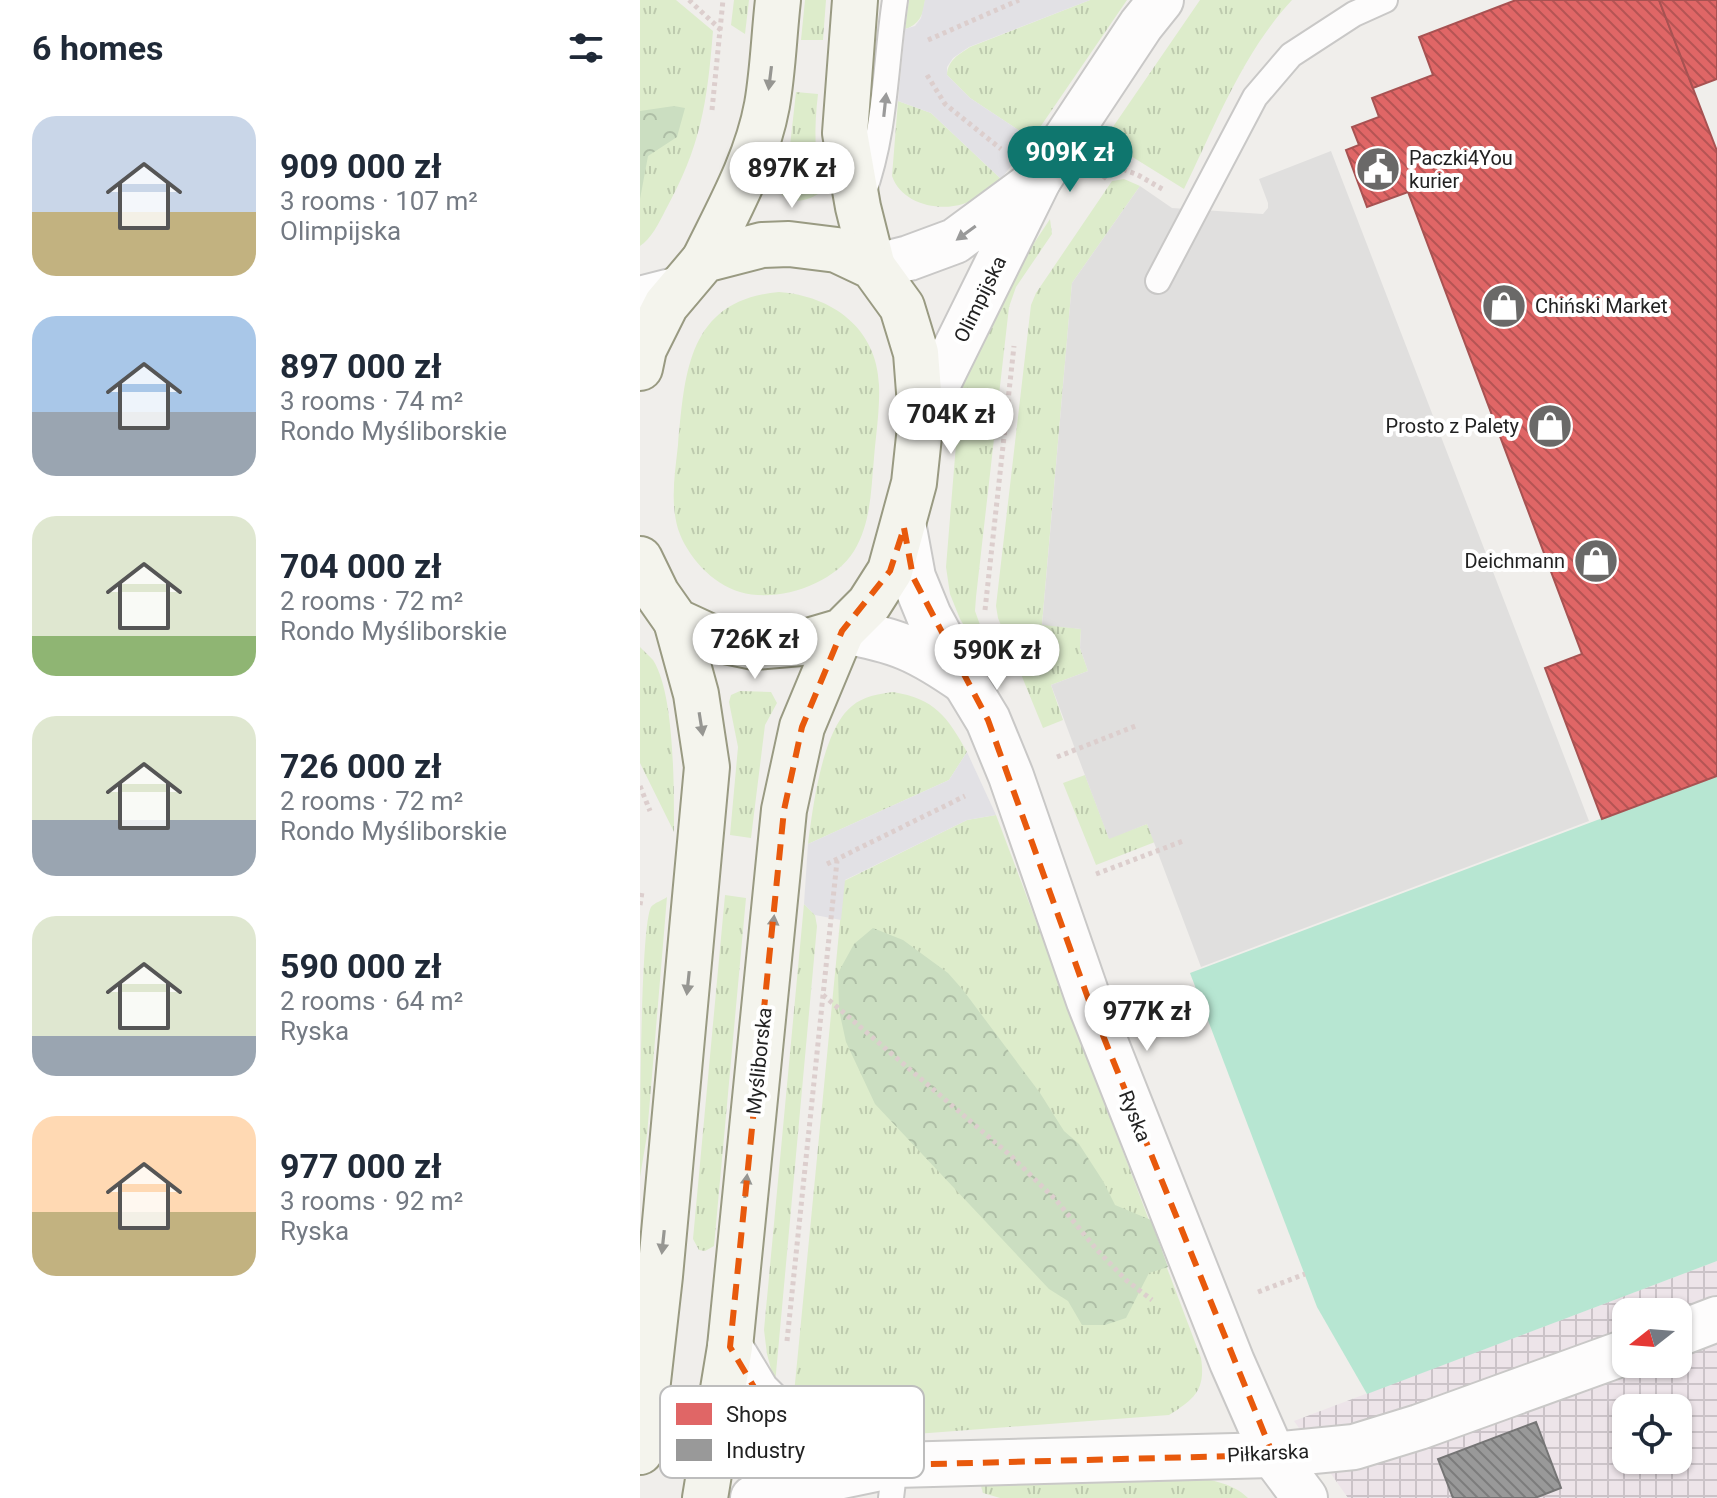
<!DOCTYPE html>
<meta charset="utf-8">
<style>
:root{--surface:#fff;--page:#f6f6f7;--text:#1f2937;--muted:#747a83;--accent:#0f766e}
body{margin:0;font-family:Roboto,sans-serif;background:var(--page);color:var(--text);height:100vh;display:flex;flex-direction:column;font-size:30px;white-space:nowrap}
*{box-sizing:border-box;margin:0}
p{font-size:26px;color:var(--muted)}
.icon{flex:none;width:44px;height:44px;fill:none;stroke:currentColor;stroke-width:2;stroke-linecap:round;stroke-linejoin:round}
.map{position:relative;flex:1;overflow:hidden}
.drawer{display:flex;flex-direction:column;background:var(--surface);width:640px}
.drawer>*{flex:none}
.needle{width:52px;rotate:253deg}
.buttons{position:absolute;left:972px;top:1298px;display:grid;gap:16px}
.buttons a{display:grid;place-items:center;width:80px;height:80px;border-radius:16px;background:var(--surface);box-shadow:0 2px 6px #0004;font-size:40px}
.price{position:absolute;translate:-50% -68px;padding:0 18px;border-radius:28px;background:#fff;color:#222;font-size:26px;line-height:52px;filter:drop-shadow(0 2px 4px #0008)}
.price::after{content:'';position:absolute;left:50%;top:48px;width:24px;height:18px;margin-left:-12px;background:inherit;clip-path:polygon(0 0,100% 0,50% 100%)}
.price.current{background:var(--accent);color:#fff}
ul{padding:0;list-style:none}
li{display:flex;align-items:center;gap:24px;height:200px;padding:0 32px}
li span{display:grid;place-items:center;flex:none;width:224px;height:160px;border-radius:24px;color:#555}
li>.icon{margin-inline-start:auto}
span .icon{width:96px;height:96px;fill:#fffc;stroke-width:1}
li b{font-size:34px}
h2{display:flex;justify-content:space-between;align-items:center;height:96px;padding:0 32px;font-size:34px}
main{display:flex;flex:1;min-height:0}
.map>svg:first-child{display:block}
.industrial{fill:url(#industrial-grid);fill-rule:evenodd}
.grass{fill:url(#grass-tufts)}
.forest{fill:url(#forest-crowns)}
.pitch{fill:#b7e6d2}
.parking{fill:#e0dfde}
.plaza{fill:#e2e1e5}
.shops{fill:url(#shops-back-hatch);stroke:#a75252;stroke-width:2}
.industry{fill:url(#industry-back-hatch);stroke:#757575;stroke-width:2}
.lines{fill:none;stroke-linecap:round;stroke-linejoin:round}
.service-casing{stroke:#c9c8c7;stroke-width:28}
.minor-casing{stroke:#c9c8c7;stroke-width:48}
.tertiary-casing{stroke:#c9c8c7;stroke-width:48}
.secondary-casing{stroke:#999a82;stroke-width:48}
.path{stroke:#dccecd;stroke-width:5;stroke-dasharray:4 4;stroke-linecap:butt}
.service{stroke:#fdfcfc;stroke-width:24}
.minor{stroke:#fdfcfc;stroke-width:44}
.tertiary{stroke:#fdfcfc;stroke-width:44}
.secondary{stroke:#f4f4ed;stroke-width:44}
.oneway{fill:#969692}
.oneway2{fill:#9a9a9a}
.marked{fill:none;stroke:#e8590c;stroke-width:6;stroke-dasharray:16 10;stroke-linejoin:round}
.labels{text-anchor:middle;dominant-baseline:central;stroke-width:8;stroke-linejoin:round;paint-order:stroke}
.poi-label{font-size:20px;fill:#222;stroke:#fff;text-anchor:start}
.street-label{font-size:20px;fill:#222;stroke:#fff}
.key{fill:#fff;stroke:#bdbdbd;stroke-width:2}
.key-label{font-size:22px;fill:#222}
</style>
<main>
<section class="drawer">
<h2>6 homes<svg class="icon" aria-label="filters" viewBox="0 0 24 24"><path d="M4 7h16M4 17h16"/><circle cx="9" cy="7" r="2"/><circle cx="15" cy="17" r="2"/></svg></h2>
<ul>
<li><span style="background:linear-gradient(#c9d6e8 60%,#c2b280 0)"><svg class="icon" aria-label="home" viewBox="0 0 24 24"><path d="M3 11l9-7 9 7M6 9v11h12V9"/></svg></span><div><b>909 000 zł</b><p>3 rooms · 107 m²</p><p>Olimpijska</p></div></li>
<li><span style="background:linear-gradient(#a9c7e8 60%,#9aa5b1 0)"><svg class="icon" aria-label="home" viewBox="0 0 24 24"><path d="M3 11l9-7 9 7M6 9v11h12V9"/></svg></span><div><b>897 000 zł</b><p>3 rooms · 74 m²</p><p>Rondo Myśliborskie</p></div></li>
<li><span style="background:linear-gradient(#dfe7d0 75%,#8fb573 0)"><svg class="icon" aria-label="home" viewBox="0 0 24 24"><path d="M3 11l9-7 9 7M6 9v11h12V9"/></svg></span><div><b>704 000 zł</b><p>2 rooms · 72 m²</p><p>Rondo Myśliborskie</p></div></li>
<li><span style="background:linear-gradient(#dfe7d0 65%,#9aa5b1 0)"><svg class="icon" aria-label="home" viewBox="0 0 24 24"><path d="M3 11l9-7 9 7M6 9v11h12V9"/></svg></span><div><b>726 000 zł</b><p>2 rooms · 72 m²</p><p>Rondo Myśliborskie</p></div></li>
<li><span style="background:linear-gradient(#dfe7d0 75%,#9aa5b1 0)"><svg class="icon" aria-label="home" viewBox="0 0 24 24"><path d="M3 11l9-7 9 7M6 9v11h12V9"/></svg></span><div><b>590 000 zł</b><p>2 rooms · 64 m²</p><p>Ryska</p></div></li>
<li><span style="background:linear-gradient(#ffd9b3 60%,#c2b280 0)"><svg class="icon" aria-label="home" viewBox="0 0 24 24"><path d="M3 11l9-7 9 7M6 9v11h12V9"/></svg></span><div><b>977 000 zł</b><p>3 rooms · 92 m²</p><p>Ryska</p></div></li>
</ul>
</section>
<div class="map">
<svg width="1077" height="1498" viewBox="0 0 1077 1498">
<defs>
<pattern id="industrial-grid" width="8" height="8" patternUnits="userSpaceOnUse" patternTransform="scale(2)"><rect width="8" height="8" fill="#ede4e9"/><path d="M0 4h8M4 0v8" fill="none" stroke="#cbc3c8"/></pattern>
<pattern id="grass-tufts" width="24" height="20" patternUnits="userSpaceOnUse" patternTransform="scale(2)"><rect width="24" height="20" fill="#ddeccb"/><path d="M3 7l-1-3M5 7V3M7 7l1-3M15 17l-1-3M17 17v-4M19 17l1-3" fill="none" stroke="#bdcaae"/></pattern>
<pattern id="forest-crowns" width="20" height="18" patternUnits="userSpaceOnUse" patternTransform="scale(2)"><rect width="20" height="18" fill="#cbdec1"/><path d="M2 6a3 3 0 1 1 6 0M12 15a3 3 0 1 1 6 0" fill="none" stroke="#aebea6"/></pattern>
<pattern id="shops-back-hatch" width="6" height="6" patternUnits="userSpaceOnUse" patternTransform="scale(2)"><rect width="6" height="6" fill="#e06666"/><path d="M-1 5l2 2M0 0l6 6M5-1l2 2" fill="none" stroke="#b55454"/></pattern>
<pattern id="industry-back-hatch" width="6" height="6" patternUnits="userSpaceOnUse" patternTransform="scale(2)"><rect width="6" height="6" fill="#999"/><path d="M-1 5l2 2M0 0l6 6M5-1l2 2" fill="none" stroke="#7c7c7c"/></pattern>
</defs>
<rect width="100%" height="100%" fill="#f0eeeb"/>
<path class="industrial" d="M 1077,1261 L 1077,1498 L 708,1498 L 654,1421 ZM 986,1312 L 1038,1312 L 1038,1364 L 986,1364 ZM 986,1408 L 1038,1408 L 1038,1460 L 986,1460 Z"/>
<g class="grass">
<path d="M 0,0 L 36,0 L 73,31 C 67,104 61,146 25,211 C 19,223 11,239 0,246 Z"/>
<polygon points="94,0 109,0 105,34 91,25"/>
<polygon points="165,0 186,0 183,40 161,40"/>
<path d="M 269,0 L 285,0 C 284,14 279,25 265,29 Z"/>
<path d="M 450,0 L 487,0 L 392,139 L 330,98 L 307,75 C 308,60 318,55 330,47 Z"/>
<path d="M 560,0 L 652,0 C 602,54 576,124 544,189 L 486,153 L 473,155 L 456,175 L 442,172 Z"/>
<path d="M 156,92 L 178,94 C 174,128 174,157 183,191 C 167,202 147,207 136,187 L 149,155 Z"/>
<path d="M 258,101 L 291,113 L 361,179 C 349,189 338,199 323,204 C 297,212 261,203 252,176 Z"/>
<polygon points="484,179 500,186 432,283 402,624 441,629 440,648 448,671 411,685 423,720 403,728 358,618 356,606 391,305 396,293 472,181"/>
<polygon points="410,219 412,234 376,287 369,307 336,597 335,611 362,686 320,619 310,594 306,567 318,420 324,379 345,317"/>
<path d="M 139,292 C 192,296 237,328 239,385 C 240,409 236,434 234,458 C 231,490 231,523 214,551 C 193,585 137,603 100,592 C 72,584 47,556 38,529 C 30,501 35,473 38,445 C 45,372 48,300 139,292 Z"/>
<path d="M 0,647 C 4,651 9,656 13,660 C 35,694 34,791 34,832 L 0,763 Z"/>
<polygon points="100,691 131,692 137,703 125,725 111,838 90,835 98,747 89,702 91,695"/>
<path d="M 253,692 C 295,699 307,716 327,752 L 309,780 L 168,844 C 173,807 182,730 212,706 C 224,696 238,694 253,692 Z"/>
<polygon points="445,775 469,838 507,824 515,842 456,865 423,783"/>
<path d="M 356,815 L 561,1358 C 566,1390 554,1399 529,1415 L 236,1437 L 178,1421 L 153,1404 L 204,881 L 327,820 Z"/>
<polygon points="85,895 106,898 74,1246 65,1251 59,1250 53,1239"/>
<path d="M 27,897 L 7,1135 L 0,1177 C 0,1137 0,928 11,907 C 14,903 23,900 27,897 Z"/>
<polygon points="164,904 175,915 177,926 135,1384 127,1354 124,1330"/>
<path d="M 545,1476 C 567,1479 592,1482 608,1498 L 360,1498 L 343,1493 L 341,1486 Z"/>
</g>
<g class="forest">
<polygon points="34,106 45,108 37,137 8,156 0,199 0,111"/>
<polygon points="233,928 263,940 308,973 323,990 400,1093 424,1131 439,1144 463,1181 475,1205 511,1220 528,1267 509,1273 486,1318 465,1325 442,1325 428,1301 409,1289 235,1104 206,1042 199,1010 198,973 214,944"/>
</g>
<polygon class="pitch" points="1077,775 1077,1261 727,1394 677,1307 550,973"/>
<polygon class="parking" points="691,151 949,821 561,967 507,824 469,839 411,685 448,671 440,648 441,629 402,625 432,283 500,186 532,208 623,214 628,208 628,203 619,179"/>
<g class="plaza">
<polygon points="285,0 450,0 329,47 313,58 307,67 307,75 330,98 392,139 361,179 291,113 258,101 265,29 275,26 281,18"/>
<polygon points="327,752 356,815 327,820 205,880 201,920 175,915 164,904 168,844 309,780"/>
</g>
<g class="shops">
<polygon points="876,0 1019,0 1077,151 1077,776 962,819 905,668 942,654 768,192 727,207 706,150 719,145 712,127 739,117 732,98 793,75 779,37"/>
<polygon points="1019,0 1077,0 1077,79 1053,88"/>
</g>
<polygon class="industry" points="896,1422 921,1488 895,1498 813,1498 798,1459"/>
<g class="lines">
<g class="service-casing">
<g id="service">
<path d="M 223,194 C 246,131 245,66 255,0"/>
<polyline points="518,281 615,97 651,55 714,14 745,0"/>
<polyline points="251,1498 255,1465"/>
</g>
</g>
<g class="minor-casing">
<g id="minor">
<path d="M 202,631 C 257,640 279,650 325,682 L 289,616 L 273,577 L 264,528"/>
<polyline points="325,682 348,720 371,776 449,1001 592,1362 633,1455 665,1498"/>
<polyline points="1038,1334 1077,1319"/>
<polyline points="90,1347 117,1392 159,1434 255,1465 124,1492 113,1498"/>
<polyline points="255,1465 633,1455 714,1447 779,1427 986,1352"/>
</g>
</g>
<g class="tertiary-casing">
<g id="tertiary">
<polyline points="399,179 501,25 521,0"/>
<polyline points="233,267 269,258 315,241 399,179 281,418"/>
<polyline points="0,299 39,289"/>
</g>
</g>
<g class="secondary-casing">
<g id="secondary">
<polyline points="215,0 205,133 218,207 233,267"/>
<path d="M 64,260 C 88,211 117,160 127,105 C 133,71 134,35 138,0"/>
<polyline points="0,368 4,349 26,305 64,260 122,245 149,244 197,250 233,267 262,307 276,353 281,418 274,483 250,571 229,604 202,631 161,643 114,647 75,639 36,621 17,594 0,559"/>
<polyline points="0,1452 20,1276 67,767 56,694 36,621"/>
<polyline points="65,1498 90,1347 144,810 162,727 202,631"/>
</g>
</g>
<g class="path">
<polyline points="49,0 83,32"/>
<polyline points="288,40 379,0"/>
<polyline points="287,75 305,104 361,149"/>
<polyline points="72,110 83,0"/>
<polyline points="463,179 467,174 480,168 498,175 524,190"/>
<polyline points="345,610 374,346"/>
<polyline points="417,757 498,725"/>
<polyline points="0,786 10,811"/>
<polyline points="187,864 325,796"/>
<polyline points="456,874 543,841"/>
<polyline points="0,905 2,892"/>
<polyline points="183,995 371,1156 416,1200 457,1250 486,1280 512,1300"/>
<polyline points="618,1292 665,1274"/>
<polyline points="147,1341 197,861"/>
</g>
<use href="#service" class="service"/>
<use href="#minor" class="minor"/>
<use href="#tertiary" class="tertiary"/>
<use href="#secondary" class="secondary"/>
</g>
<defs><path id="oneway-solid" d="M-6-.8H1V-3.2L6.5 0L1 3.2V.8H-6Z" transform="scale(2)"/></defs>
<g class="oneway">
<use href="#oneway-solid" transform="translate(130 78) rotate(97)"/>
<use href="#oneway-solid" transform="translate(61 724) rotate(81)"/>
<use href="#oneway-solid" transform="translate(133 927) rotate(-84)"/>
<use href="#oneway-solid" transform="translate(48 983) rotate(96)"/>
<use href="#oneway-solid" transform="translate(106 1186) rotate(-84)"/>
<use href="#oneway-solid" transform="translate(23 1242) rotate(96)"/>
</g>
<g class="oneway2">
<use href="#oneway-solid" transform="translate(245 105) rotate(-84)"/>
<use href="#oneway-solid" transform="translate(326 233) rotate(144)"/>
</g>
<path class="marked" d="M 264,528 L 273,577 L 348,720 L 449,1001 L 633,1455 L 255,1465 L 159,1434 L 117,1392 L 90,1347 L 144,810 L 162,727 L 202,631 L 250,571 Z"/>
<defs>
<g id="civic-disc" transform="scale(2.3)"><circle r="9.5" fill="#6a6968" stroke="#fff"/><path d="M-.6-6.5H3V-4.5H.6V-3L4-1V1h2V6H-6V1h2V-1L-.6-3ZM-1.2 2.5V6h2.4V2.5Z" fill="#fff"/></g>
<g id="shop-disc" transform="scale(2.3)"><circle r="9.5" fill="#6a6968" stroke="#fff"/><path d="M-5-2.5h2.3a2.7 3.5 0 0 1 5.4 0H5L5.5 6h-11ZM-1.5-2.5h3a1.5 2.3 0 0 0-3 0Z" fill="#fff"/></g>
</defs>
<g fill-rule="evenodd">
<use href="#civic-disc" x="738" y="169"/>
<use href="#shop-disc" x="864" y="306"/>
<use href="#shop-disc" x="910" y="426"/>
<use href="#shop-disc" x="956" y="561"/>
</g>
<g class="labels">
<g class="poi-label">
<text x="769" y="158">Paczki4You<tspan x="769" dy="23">kurier</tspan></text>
<text x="895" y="306">Chiński Market</text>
<text x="879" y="426" text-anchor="end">Prosto z Palety</text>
<text x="925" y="561" text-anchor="end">Deichmann</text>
</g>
<g class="street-label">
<text transform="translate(340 299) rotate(-64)">Olimpijska</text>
<text transform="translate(119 1061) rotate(-84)">Myśliborska</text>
<text transform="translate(495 1116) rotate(68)">Ryska</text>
<text transform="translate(628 1453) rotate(-3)">Piłkarska</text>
</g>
</g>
<rect x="20" y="1386" width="264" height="92" rx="12" class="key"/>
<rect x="36" y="1403" width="36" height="22" fill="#e06666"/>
<rect x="36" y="1439" width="36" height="22" fill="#999"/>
<g class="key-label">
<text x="86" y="1422">Shops</text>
<text x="86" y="1458">Industry</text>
</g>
</svg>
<div class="buttons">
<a><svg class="needle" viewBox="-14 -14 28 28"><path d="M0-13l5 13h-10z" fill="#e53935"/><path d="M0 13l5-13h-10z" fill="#747a83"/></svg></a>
<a><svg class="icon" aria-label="locate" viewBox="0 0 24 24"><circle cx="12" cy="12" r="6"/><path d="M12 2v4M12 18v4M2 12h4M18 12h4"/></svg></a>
</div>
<b class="price current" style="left:430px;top:194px">909K zł</b>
<b class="price" style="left:152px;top:210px">897K zł</b>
<b class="price" style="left:311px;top:456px">704K zł</b>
<b class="price" style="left:115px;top:681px">726K zł</b>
<b class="price" style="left:357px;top:692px">590K zł</b>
<b class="price" style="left:507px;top:1053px">977K zł</b>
</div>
</main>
